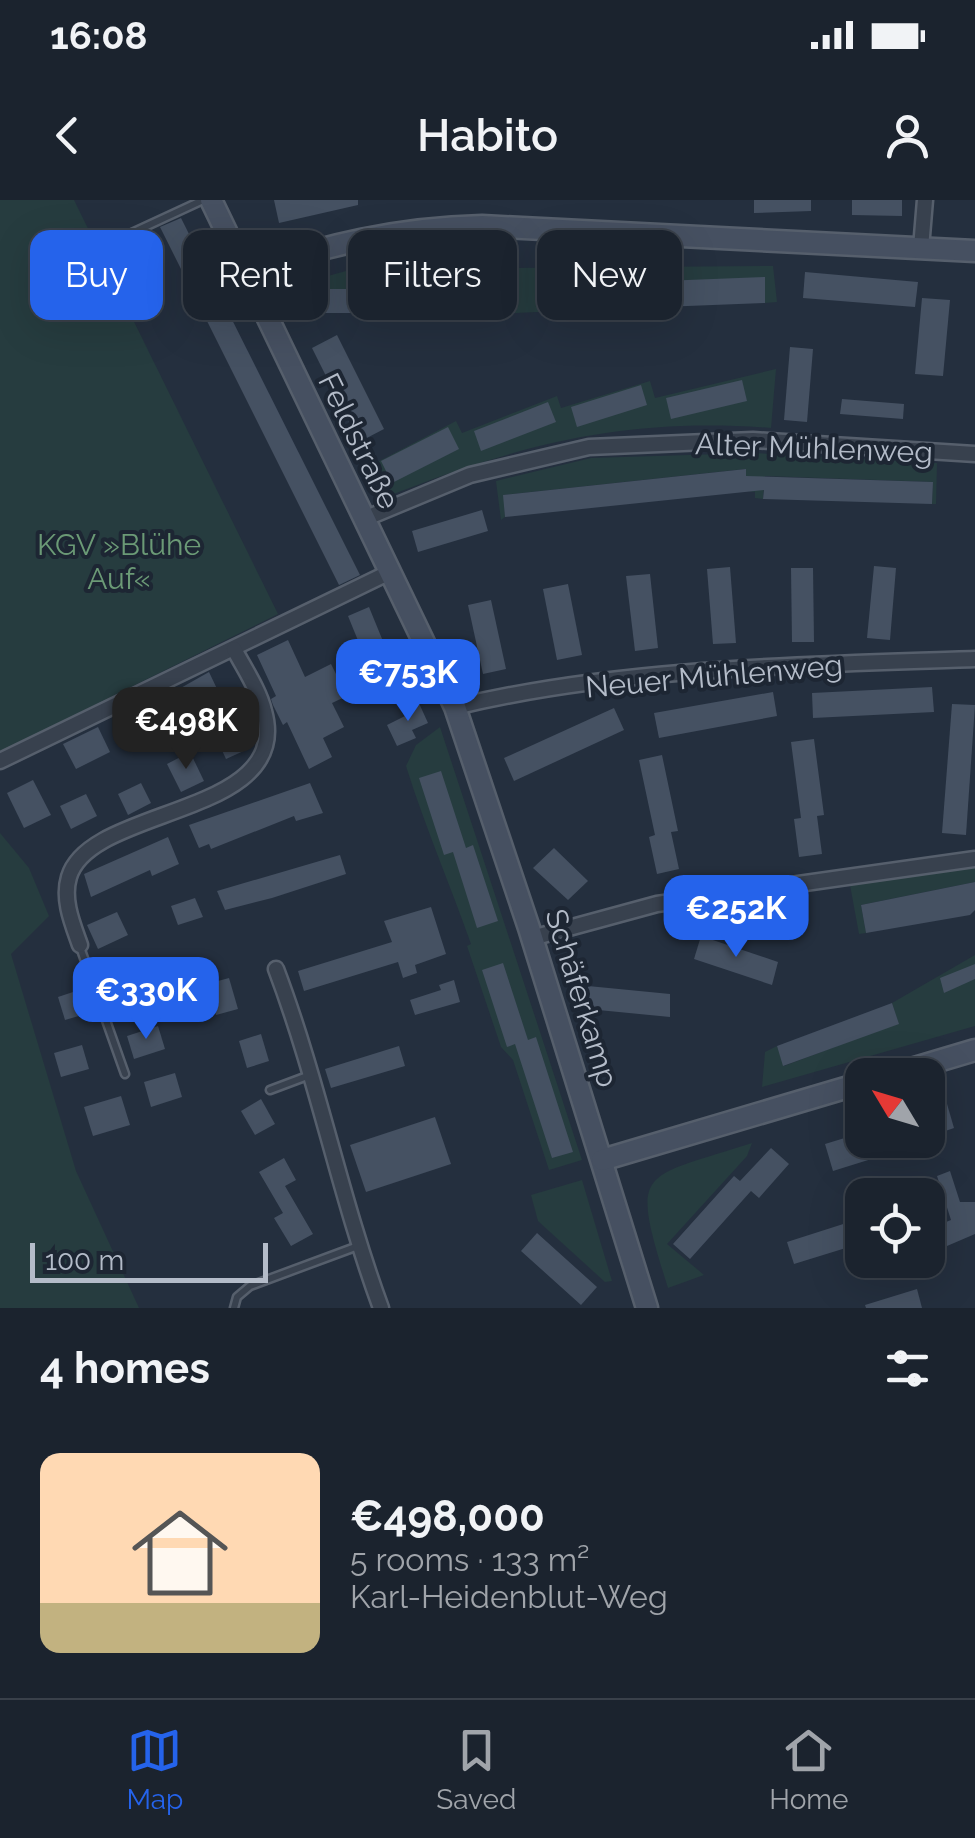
<!DOCTYPE html>
<meta charset="utf-8">
<style>
:root{--surface:#1b232e;--page:#282f3a;--text:#f1f3f6;--muted:#a0a4aa;--line:#39404a;--accent:#2563eb}
body{margin:0;font-family:Raleway,sans-serif;background:var(--page);color:var(--text);height:100vh;display:flex;flex-direction:column;font-size:38px;white-space:nowrap}
*{box-sizing:border-box;margin:0}
p{font-size:32px;color:var(--muted)}
.icon{flex:none;width:55px;height:55px;fill:none;stroke:currentColor;stroke-width:2;stroke-linecap:round;stroke-linejoin:round}
.map{position:relative;height:1108px;overflow:hidden}
.panel{display:flex;flex-direction:column;background:var(--surface);flex:1}
.panel>*{flex:none}
.guide{position:absolute;left:30px;top:30px;width:915px;height:90px;display:flex;gap:20px}
.needle{width:65px;rotate:308deg}
.buttons{position:absolute;left:845px;top:858px;display:grid;gap:20px}
.buttons a{display:grid;place-items:center;width:100px;height:100px;border-radius:20px;background:var(--surface);box-shadow:0 10px 40px #0002,0 0 0 2px var(--line);font-size:50px}
.scale{position:absolute;left:30px;bottom:25px;width:238px;box-sizing:border-box;padding-left:10px;border:5px solid #b4bcc9;border-top:0;font-size:28px;line-height:35px;white-space:nowrap;color:#b4bcc9;-webkit-text-stroke:8px #1d2633;paint-order:stroke}
.price{position:absolute;translate:-50% -85px;padding:0 22px;border-radius:20px;background:var(--accent);color:#fff;font-size:32px;line-height:65px;filter:drop-shadow(0 2px 5px #0008)}
.price::after{content:'';position:absolute;left:50%;top:60px;width:30px;height:22px;margin-left:-15px;background:inherit;clip-path:polygon(0 0,100% 0,50% 100%)}
.price.active{background:#222;color:#fff}
ul{padding:0;list-style:none}
li{display:flex;align-items:center;gap:30px;height:250px;padding:0 40px}
li span{display:grid;place-items:center;flex:none;width:280px;height:200px;border-radius:20px;color:#555}
li>.icon{margin-inline-start:auto}
span .icon{width:120px;height:120px;fill:#fffc;stroke-width:1}
li b{font-size:42px}
h2{display:flex;justify-content:space-between;align-items:center;height:120px;padding:0 40px;font-size:42px}
.pill{padding:0 35px;border-radius:20px;background:var(--surface);box-shadow:0 10px 40px #0002,0 0 0 2px var(--line);font-size:35px;line-height:90px}
.pill.active{background:var(--accent);color:#fff}
.status{display:flex;justify-content:space-between;align-items:center;height:70px;padding:0 50px;background:var(--surface);direction:ltr}
.status svg{height:28px;fill:currentColor}
header{display:flex;justify-content:space-between;align-items:center;height:130px;padding:0 40px;background:var(--surface);font-size:45px;font-weight:600}
.tabs{display:flex;justify-content:space-around;align-items:center;height:140px;border-top:2px solid var(--line);background:var(--surface);font-size:28px;color:var(--muted)}
.tabs a{display:grid;justify-items:center;gap:5px}
.tabs .active{color:var(--accent)}
.map>svg:first-child{display:block}
.green{fill:#263c3f}
.building{fill:#455162}
.lines{fill:none;stroke-linecap:round;stroke-linejoin:round}
.lane-casing{stroke:#565f6c;stroke-width:11}
.street-casing{stroke:#565f6c;stroke-width:19}
.secondary-casing{stroke:#565f6c;stroke-width:25}
.lane{stroke:#38414e;stroke-width:6}
.street{stroke:#38414e;stroke-width:14}
.secondary{stroke:#465061;stroke-width:20}
.labels{text-anchor:middle;dominant-baseline:central;stroke-width:8;stroke-linejoin:round;paint-order:stroke}
.street-label{font-size:30px;fill:#b4bcc9;stroke:#1d2633}
.park-label{font-size:30px;fill:#6b9a76;stroke:#1d2633}
</style>
<div class="status"><b>16:08</b><svg viewBox="0 0 49 12"><path d="M0 12V9h3v3zM5 12V6h3v6zM10 12V3h3v9zM15 12V0h3v12zM26 1h20v11H26zM47 4h2v5h-2z"/></svg></div>
<header><svg class="icon" aria-label="back" viewBox="0 0 24 24"><path d="M15 5l-7 7 7 7"/></svg>Habito<svg class="icon" aria-label="person" viewBox="0 0 24 24"><circle cx="12" cy="8" r="4"/><path d="M4 21q1-7 8-7t8 7"/></svg></header>
<div class="map">
<svg width="975" height="1108" viewBox="0 0 975 1108">
<rect width="100%" height="100%" fill="#242f3e"/>
<g class="green">
<polygon points="0,0 74,0 278,414 0,552"/>
<polygon points="773,66 777,102 765,103 765,78 560,85 561,111 515,113 515,89 312,89 312,113 296,112 310,81 353,69"/>
<path d="M 776,169 L 771,228 C 625,217 520,244 386,297 L 366,268 L 456,221 L 462,233 L 557,196 L 561,208 L 650,181 L 655,198 Z"/>
<polygon points="754,253 937,263 936,304 932,304 933,282 765,276 763,299 755,298 755,292 748,291 745,269 504,295 505,317 501,320 496,281 591,258"/>
<path d="M 440,527 L 582,960 L 549,970 L 513,860 L 501,847 L 467,746 L 471,744 C 450,684 425,627 406,566 L 416,545 Z"/>
<polygon points="0,633 29,668 49,716 11,754 76,971 139,1108 0,1108"/>
<polygon points="975,665 975,682 861,705 866,733 859,734 850,685"/>
<polygon points="975,755 975,826 762,887 765,852 777,846 784,866 898,823 892,803"/>
<path d="M 752,943 L 747,956 L 667,1044 L 704,1075 L 668,1088 C 630,966 638,980 752,943 Z"/>
<polygon points="582,980 612,1081 605,1082 538,1021 531,995"/>
</g>
<g class="building">
<polygon points="274,0 358,0 358,5 279,23"/>
<polygon points="754,0 811,0 811,11 754,13"/>
<polygon points="852,0 902,0 902,16 852,15"/>
<polygon points="181,18 360,375 339,385 160,27"/>
<polygon points="805,72 918,82 915,107 803,98"/>
<polygon points="765,77 765,103 560,111 560,85"/>
<rect x="312" y="89" width="203" height="24"/>
<polygon points="922,98 950,100 943,176 915,174"/>
<polygon points="337,135 384,229 359,242 312,148"/>
<polygon points="790,147 813,149 807,222 784,220"/>
<polygon points="742,180 747,201 671,219 666,198"/>
<polygon points="641,185 647,205 577,227 571,207"/>
<polygon points="842,199 904,204 903,219 840,214"/>
<polygon points="548,202 556,222 481,251 474,231"/>
<polygon points="448,227 459,249 392,283 381,261"/>
<polygon points="746,269 746,276 933,282 932,304 763,299 764,290 505,317 503,295"/>
<polygon points="482,310 488,331 418,352 412,331"/>
<polygon points="874,366 896,368 890,440 867,438"/>
<polygon points="730,367 736,443 713,444 707,369"/>
<polygon points="791,368 813,368 814,442 792,442"/>
<polygon points="650,374 658,448 635,451 626,376"/>
<polygon points="568,384 582,455 557,460 543,389"/>
<polygon points="491,400 506,469 483,474 468,405"/>
<polygon points="369,407 398,478 377,487 348,416"/>
<polygon points="288,440 305,477 331,464 347,496 332,503 344,527 323,538 332,557 309,569 287,522 283,525 273,505 271,499 276,496 257,455"/>
<polygon points="209,472 219,493 176,514 179,520 151,533 140,511"/>
<polygon points="932,487 934,512 813,518 812,493"/>
<polygon points="773,492 777,516 659,538 654,513"/>
<polygon points="418,501 428,523 412,530 416,538 397,546 387,525 405,516 401,509"/>
<polygon points="952,504 975,505 966,635 942,633"/>
<polygon points="614,508 624,530 514,581 504,558"/>
<polygon points="234,521 248,549 226,559 213,531"/>
<polygon points="98,527 110,552 76,569 63,544"/>
<polygon points="814,539 824,615 817,616 822,654 799,657 794,619 801,618 791,542"/>
<polygon points="190,552 204,581 181,592 167,564"/>
<polygon points="662,555 678,631 671,632 679,669 657,674 649,637 655,635 639,560"/>
<polygon points="441,571 466,648 473,645 498,721 477,728 453,652 444,655 419,578"/>
<polygon points="33,580 51,615 24,628 7,593"/>
<polygon points="141,583 151,603 128,615 118,594"/>
<polygon points="310,583 323,613 296,621 294,616 211,649 209,644 199,648 189,625"/>
<polygon points="86,594 97,616 71,629 60,606"/>
<polygon points="168,637 179,664 152,676 150,670 91,697 84,674"/>
<polygon points="554,648 588,681 568,700 533,668"/>
<polygon points="340,655 346,674 272,698 225,710 217,691"/>
<polygon points="975,682 975,710 970,715 866,733 861,705"/>
<polygon points="195,698 203,717 178,725 171,706"/>
<polygon points="431,707 446,754 415,765 417,773 403,778 398,762 304,791 298,771 392,742 384,721"/>
<polygon points="117,712 128,735 98,749 87,725"/>
<polygon points="701,736 778,762 772,785 694,759"/>
<polygon points="503,763 528,840 536,837 573,952 552,958 515,844 507,847 482,770"/>
<polygon points="975,764 975,779 944,793 940,778"/>
<polygon points="131,777 140,804 114,812 106,785"/>
<polygon points="229,778 238,809 216,815 207,784"/>
<polygon points="454,780 460,802 415,815 410,800 441,790 439,785"/>
<polygon points="588,786 670,794 670,817 588,809"/>
<polygon points="82,789 89,813 65,820 58,797"/>
<polygon points="892,803 899,824 783,866 777,846"/>
<polygon points="158,826 165,849 134,859 127,836"/>
<polygon points="261,834 269,861 247,868 239,841"/>
<polygon points="82,845 89,869 61,877 54,853"/>
<polygon points="399,846 405,866 331,888 325,869"/>
<polygon points="175,873 182,897 151,907 144,882"/>
<polygon points="121,896 130,925 93,936 84,907"/>
<polygon points="945,897 954,928 928,937 928,902"/>
<polygon points="261,899 275,924 255,935 241,911"/>
<polygon points="435,917 451,964 366,992 350,945"/>
<polygon points="861,933 862,940 876,940 881,956 833,971 825,944"/>
<polygon points="771,948 789,964 759,998 751,991 690,1059 673,1044 734,976 740,981"/>
<polygon points="284,958 296,980 285,986 313,1034 291,1046 274,1018 283,1013 259,972"/>
<polygon points="950,971 960,1002 975,1002 975,1034 940,1049 931,1028 951,1020 937,976"/>
<polygon points="862,1018 862,1043 794,1064 787,1042"/>
<polygon points="537,1033 597,1087 581,1105 521,1051"/>
<polygon points="917,1089 922,1108 866,1108 865,1105"/>
</g>
<g class="lines">
<g class="lane-casing">
<g id="lane">
<polyline points="95,50 203,0"/>
<polyline points="80,747 125,874"/>
<polyline points="270,890 310,875"/>
<polyline points="234,1108 237,1097 250,1086 358,1046"/>
</g>
</g>
<g class="street-casing">
<g id="street">
<polyline points="921,48 925,0"/>
<polyline points="364,319 470,275 589,247 753,240 975,254"/>
<path d="M 455,507 C 620,467 806,465 975,459"/>
<polyline points="0,561 390,372"/>
<polyline points="532,738 657,704 975,659"/>
<path d="M 80,745 C 73,725 62,700 69,677 C 90,605 294,618 264,511 C 259,490 244,468 234,449"/>
<path d="M 276,769 C 318,880 340,997 381,1108"/>
</g>
</g>
<g class="secondary-casing">
<g id="secondary">
<polyline points="211,0 455,507 529,728 647,1108"/>
<path d="M 245,73 C 324,45 398,28 482,26 L 975,51"/>
<polyline points="891,875 975,850"/>
<polyline points="602,960 862,883"/>
</g>
</g>
<use href="#lane" class="lane"/>
<use href="#street" class="street"/>
<use href="#secondary" class="secondary"/>
</g>
<g class="labels">
<g class="street-label">
<text transform="translate(359 241) rotate(64)">Feldstraße</text>
<text transform="translate(814 248) rotate(2)">Alter Mühlenweg</text>
<text transform="translate(714 476) rotate(-5)">Neuer Mühlenweg</text>
<text transform="translate(582 798) rotate(73)">Schäferkamp</text>
</g>
<g class="park-label">
<text x="119" y="344">KGV »Blühe<tspan x="119" dy="34">Auf«</tspan></text>
</g>
</g>
</svg>
<div class="buttons">
<a><svg class="needle" viewBox="-14 -14 28 28"><path d="M0-13l5 13h-10z" fill="#e53935"/><path d="M0 13l5-13h-10z" fill="#a0a4aa"/></svg></a>
<a><svg class="icon" aria-label="locate" viewBox="0 0 24 24"><circle cx="12" cy="12" r="6"/><path d="M12 2v4M12 18v4M2 12h4M18 12h4"/></svg></a>
</div>
<div class="scale">100 m</div>
<b class="price" style="left:408px;top:524px">€753K</b>
<b class="price active" style="left:186px;top:572px">€498K</b>
<b class="price" style="left:736px;top:760px">€252K</b>
<b class="price" style="left:146px;top:842px">€330K</b>
<div class="guide">
<a class="pill active">Buy</a>
<a class="pill">Rent</a>
<a class="pill">Filters</a>
<a class="pill">New</a>
</div>
</div>
<section class="panel">
<h2>4 homes<svg class="icon" aria-label="filters" viewBox="0 0 24 24"><path d="M4 7h16M4 17h16"/><circle cx="9" cy="7" r="2"/><circle cx="15" cy="17" r="2"/></svg></h2>
<ul>
<li><span style="background:linear-gradient(#ffd9b3 75%,#c2b280 0)"><svg class="icon" aria-label="home" viewBox="0 0 24 24"><path d="M3 11l9-7 9 7M6 9v11h12V9"/></svg></span><div><b>€498,000</b><p>5 rooms · 133 m²</p><p>Karl-Heidenblut-Weg</p></div></li>
</ul>
</section>
<nav class="tabs">
<a class="active"><svg class="icon" aria-label="map" viewBox="0 0 24 24"><path d="M3 6l6-2 6 2 6-2v14l-6 2-6-2-6 2zM9 4v14M15 6v14"/></svg>Map</a>
<a><svg class="icon" aria-label="saved" viewBox="0 0 24 24"><path d="M7 4h10v16l-5-4-5 4z"/></svg>Saved</a>
<a><svg class="icon" aria-label="home" viewBox="0 0 24 24"><path d="M3 11l9-7 9 7M6 9v11h12V9"/></svg>Home</a>
</nav>
